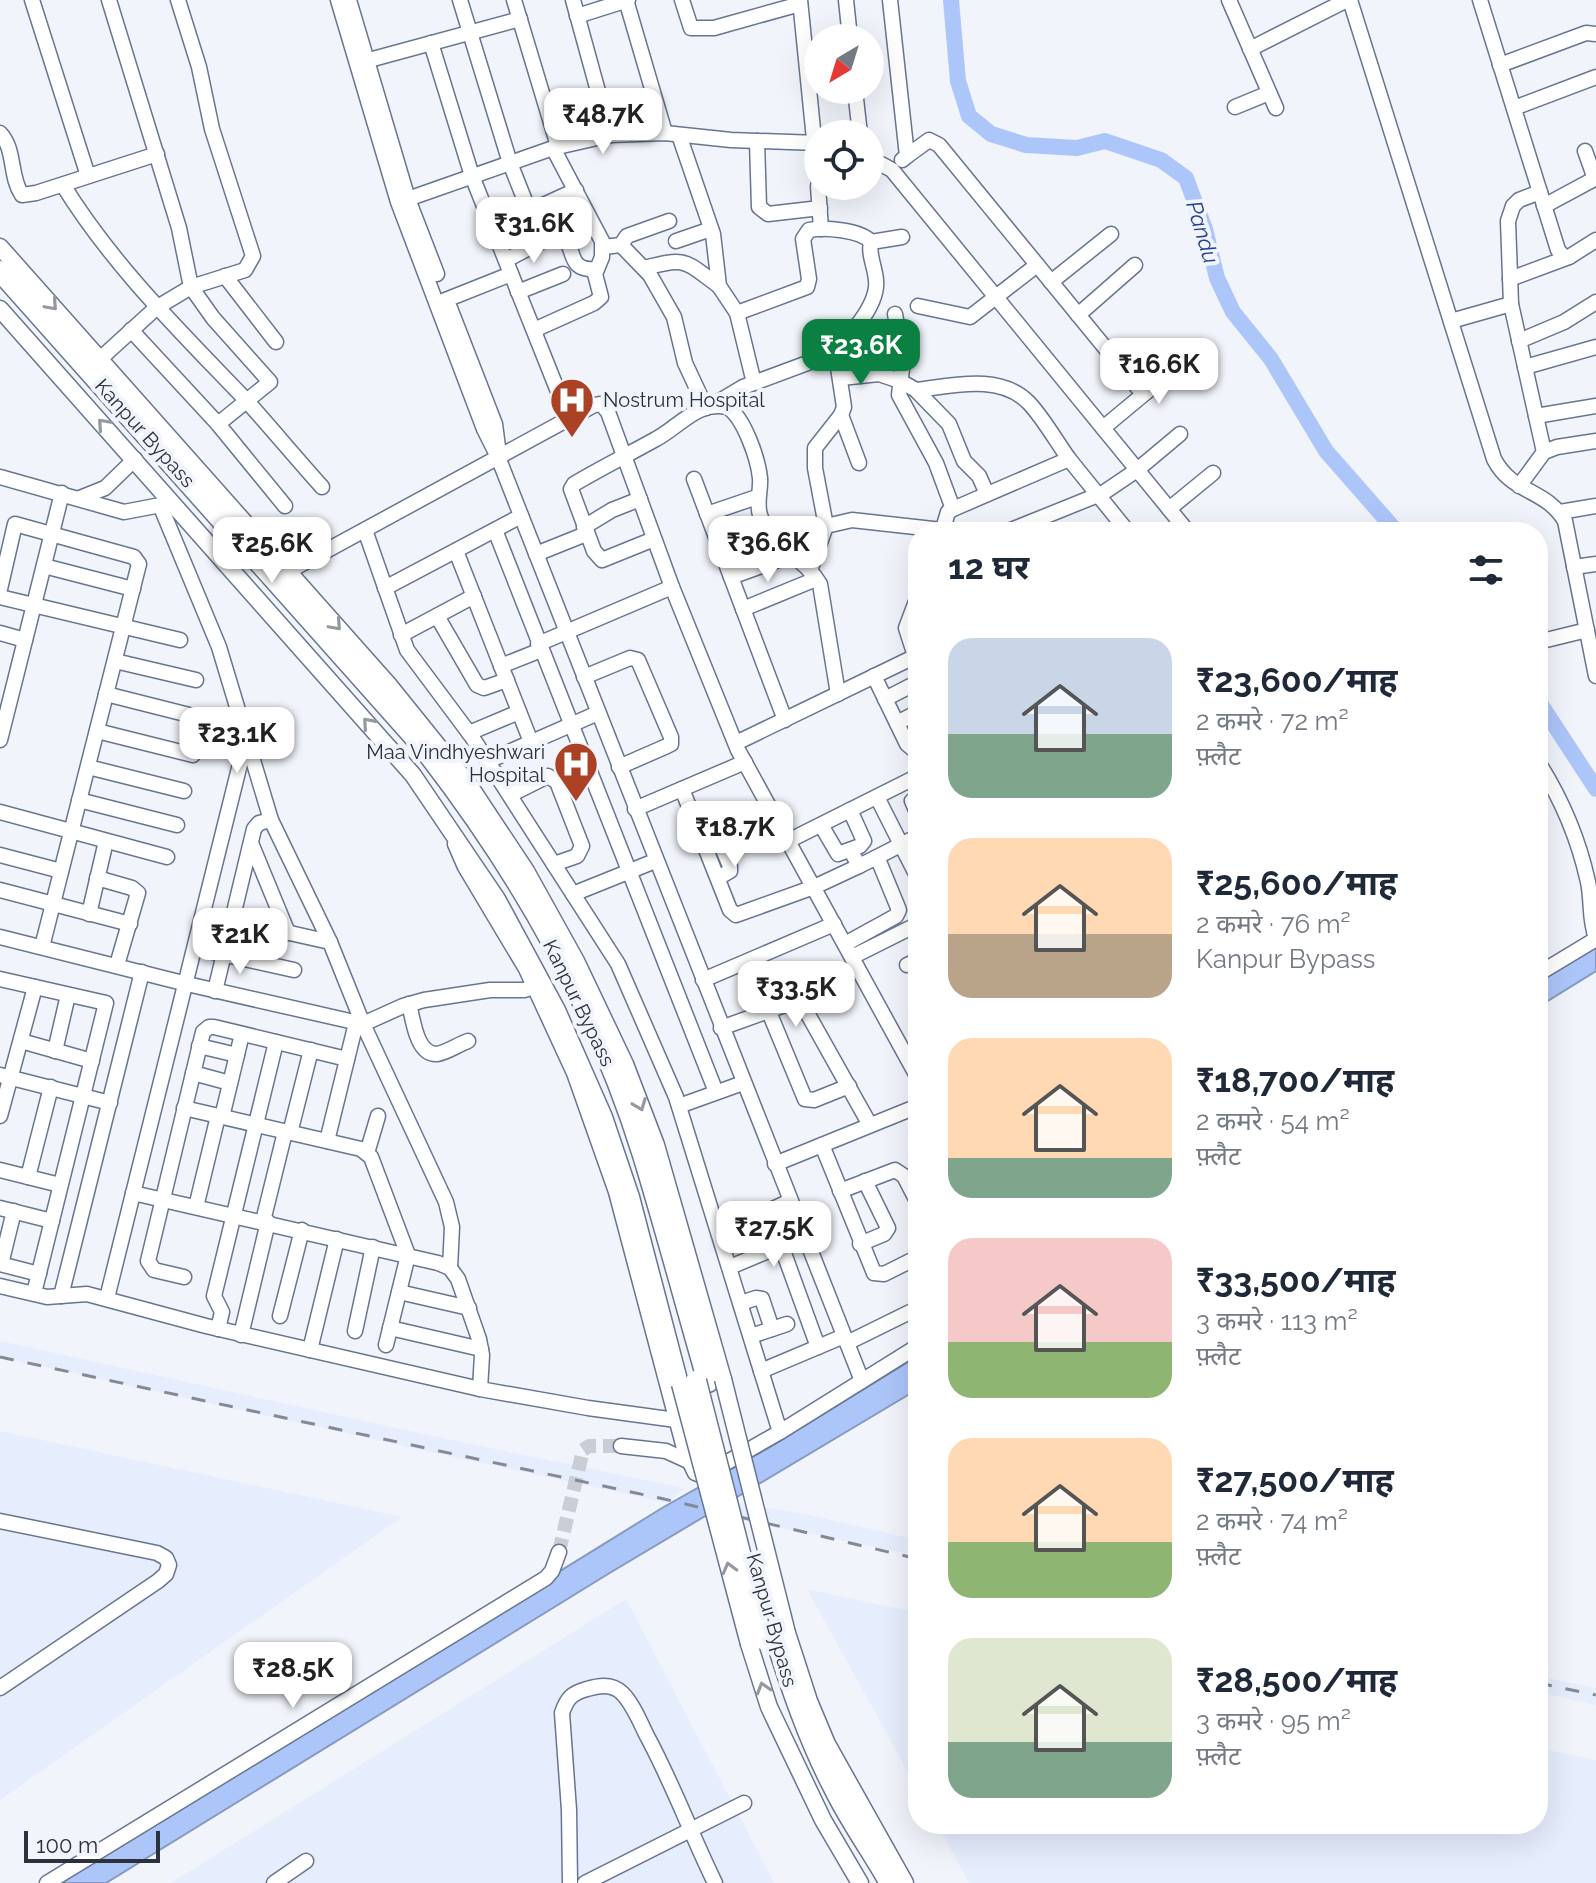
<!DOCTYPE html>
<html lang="hi">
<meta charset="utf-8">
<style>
:root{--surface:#fff;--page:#f6f6f7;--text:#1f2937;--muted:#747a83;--accent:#0b8043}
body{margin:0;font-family:Raleway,"Noto Sans Devanagari",sans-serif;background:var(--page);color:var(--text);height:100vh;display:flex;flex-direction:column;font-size:30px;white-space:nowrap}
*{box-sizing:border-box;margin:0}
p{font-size:26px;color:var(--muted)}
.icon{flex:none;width:44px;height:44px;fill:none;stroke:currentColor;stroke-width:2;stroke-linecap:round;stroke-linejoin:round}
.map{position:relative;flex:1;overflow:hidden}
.drawer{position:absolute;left:908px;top:522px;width:640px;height:1312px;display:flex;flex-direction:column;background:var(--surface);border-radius:32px;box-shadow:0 8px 32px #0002}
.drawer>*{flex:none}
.needle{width:52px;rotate:218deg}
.controls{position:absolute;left:804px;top:24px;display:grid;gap:16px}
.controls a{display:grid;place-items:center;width:80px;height:80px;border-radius:50%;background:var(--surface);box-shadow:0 8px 32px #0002;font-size:40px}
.scale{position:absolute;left:24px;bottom:20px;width:136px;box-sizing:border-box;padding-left:8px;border:4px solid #2b313d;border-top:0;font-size:22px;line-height:28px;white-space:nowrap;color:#2b313d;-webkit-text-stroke:6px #f1f4fb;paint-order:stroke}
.price{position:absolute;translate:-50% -68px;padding:0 18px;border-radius:16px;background:#fff;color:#222;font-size:26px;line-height:52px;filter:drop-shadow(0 2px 4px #0008)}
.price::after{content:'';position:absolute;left:50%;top:48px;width:24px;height:18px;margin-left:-12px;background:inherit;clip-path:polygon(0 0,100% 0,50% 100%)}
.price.active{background:var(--accent);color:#fff}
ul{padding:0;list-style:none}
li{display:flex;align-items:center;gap:24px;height:200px;padding:0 40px}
li span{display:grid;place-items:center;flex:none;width:224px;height:160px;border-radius:24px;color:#555}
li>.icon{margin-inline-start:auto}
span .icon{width:96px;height:96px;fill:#fffc;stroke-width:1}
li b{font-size:34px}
h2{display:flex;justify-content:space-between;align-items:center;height:96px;padding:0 40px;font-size:34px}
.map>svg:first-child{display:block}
.built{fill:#e6edfd}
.water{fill:#adc6fa;stroke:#8699c1;stroke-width:2}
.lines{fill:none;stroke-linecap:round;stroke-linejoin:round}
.river{stroke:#adc6fa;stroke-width:16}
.minor-tunnel{stroke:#c9cdd5;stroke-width:14;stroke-dasharray:14 7;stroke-linecap:butt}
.minor-casing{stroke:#677591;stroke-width:17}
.major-casing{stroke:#677591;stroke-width:19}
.highway-casing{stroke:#677591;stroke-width:23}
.minor{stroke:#fff;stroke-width:14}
.major{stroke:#fff;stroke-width:16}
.highway{stroke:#fff;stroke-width:20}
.rail{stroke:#848993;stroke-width:3;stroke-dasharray:14 14;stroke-linecap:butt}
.major-bridge-casing{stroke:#677591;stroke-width:19;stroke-linecap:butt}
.highway-bridge-casing{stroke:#677591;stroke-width:23;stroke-linecap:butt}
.major-bridge{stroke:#fff;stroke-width:16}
.highway-bridge{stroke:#fff;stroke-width:20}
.oneway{stroke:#95989e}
.labels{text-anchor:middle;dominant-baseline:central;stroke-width:8;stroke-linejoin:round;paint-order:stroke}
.poi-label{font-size:20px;fill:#2b313d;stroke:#f1f4fb;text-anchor:start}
.street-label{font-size:20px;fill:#2b313d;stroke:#f1f4fb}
.water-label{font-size:22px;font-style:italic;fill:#24428c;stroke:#f1f4fb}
</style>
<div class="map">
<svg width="1596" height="1883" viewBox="0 0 1596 1883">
<rect width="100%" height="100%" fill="#f1f4fb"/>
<g class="built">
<polygon points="0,1341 437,1437 684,1488 668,1503 431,1452 0,1357"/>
<polygon points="0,1431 402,1517 0,1800"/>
<polygon points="737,1503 805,1514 918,1540 918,1556 734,1518"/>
<polygon points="807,1589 918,1613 918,1790"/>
<polygon points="626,1599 774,1883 171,1883"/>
<polygon points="1538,1676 1596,1688 1596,1705 1538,1692"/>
<polygon points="1538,1748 1596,1760 1596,1883 969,1883 937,1824 1538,1824"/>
</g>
<g class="water">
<polygon points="1596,944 1596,971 1538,1007 1538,977"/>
<polygon points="918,1356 918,1389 608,1574 106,1883 56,1883 662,1508 772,1446"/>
</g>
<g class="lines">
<g class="river">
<polyline points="951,0 958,81 969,116 991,134 1026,145 1077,148 1105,141 1161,160 1186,178 1205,229 1217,278 1233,312 1271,359 1326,451 1397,532"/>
<polyline points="1538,700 1596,789"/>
</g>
<polyline class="minor-tunnel" points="559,1552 583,1450 589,1446 621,1446"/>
<g class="minor-casing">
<g id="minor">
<polyline points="32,0 88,176"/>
<polyline points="109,0 179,228 191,287 213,318 270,382 218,424"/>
<polyline points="338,0 398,202 484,429 498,457 862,1381"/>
<polyline points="349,0 408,199 437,274"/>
<polyline points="460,0 510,163 529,211"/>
<polyline points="514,0 558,146"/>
<polyline points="573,0 610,135"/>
<polyline points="626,0 665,133"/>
<polyline points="682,0 691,28 714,28 800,4"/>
<polyline points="800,0 818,179"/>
<polyline points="846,0 850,38"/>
<polyline points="890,0 907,156 902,160"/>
<polyline points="1229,0 1276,108"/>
<path d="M 1350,0 L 1494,459 C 1512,494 1545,488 1565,521 L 1596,676"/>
<polyline points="1480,0 1558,250 1564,257 1569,257 1596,240"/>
<polyline points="577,16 628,0"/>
<polyline points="431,43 472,176 569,419"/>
<polyline points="1250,49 1347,0"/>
<polyline points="358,63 520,19"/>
<polyline points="1500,65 1586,33 1596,34"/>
<polyline points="855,90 860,134"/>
<polyline points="1235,107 1269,93"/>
<polyline points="1514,108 1596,77"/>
<path d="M 0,133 C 16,150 9,176 22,195 L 36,193 L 157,154"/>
<polyline points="679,135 713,234 719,286 737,313 754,383"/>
<polyline points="757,141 759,207 768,214 820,208"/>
<polyline points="1585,151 1595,179"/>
<polyline points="907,156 929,140 939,145 1143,394"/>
<polyline points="870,158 892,170 1188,532"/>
<path d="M 63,185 C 113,266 180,331 245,399 C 271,428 296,458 322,487"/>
<polyline points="818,186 821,229"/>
<polyline points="1540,192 1519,200 1513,206 1508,221 1511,304 1544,452"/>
<polyline points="402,201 553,148 610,135 665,133 731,140 818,143"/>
<polyline points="1544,206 1596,178"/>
<polyline points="493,228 576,190"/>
<polyline points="676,241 711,229"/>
<polyline points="621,245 627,236 669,221"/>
<polyline points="603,247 621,245 650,275 674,317 685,363 706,408"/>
<path d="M 506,260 L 558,233 C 579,244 563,272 597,269"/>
<path d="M 644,268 C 688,257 683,260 719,286"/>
<polyline points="225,276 276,342"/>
<polyline points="1510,279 1569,257"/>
<polyline points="1051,282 1111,234"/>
<polyline points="518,292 563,274"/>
<polyline points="438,303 511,274"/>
<polyline points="918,306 970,317 1037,265"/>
<polyline points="450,308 495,424 498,447"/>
<path d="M 737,313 L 807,287 L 809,279 L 803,239 L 809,230 C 825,227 861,230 871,242"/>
<polyline points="895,314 903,360 899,395 936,463 953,509"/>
<polyline points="1078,315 1135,265"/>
<polyline points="1451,321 1511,304"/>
<polyline points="131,330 218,424 285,506"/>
<polyline points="534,330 594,303 601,297 595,274 602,257 602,241 553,148"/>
<polyline points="1519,341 1564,322 1596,302"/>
<path d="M 829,355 C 847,339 879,306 876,280 C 875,267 868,254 871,242 L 902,237"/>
<polyline points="100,359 156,308 191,287 245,270 253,256 212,129 199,67 178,0"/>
<polyline points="1525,367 1596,347"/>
<polyline points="841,378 879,374 900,381 916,390 949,424 964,461 979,476 987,494"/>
<path d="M 916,390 C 952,386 1000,373 1029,403 C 1044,419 1056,441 1069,459"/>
<polyline points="713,405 743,387 829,355 837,361 844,407 841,415 815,448 815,468 826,526 810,571"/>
<polyline points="841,415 859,463"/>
<polyline points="1536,416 1596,406"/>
<polyline points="1103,428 1191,355"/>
<polyline points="0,477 124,512 166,504"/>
<polyline points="694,479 785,720"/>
<polyline points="1519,486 1544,452 1557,447 1596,441"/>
<polyline points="80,498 105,488 135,459"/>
<polyline points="160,505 219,647 271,820 330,942 363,1024 446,1202 452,1227 450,1268"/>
<polyline points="1169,509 1213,473"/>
<polyline points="1560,512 1596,506"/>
<polyline points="707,514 757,497"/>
<polyline points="826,526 852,520 942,530"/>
<polyline points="584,527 612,510 640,499"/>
<polyline points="365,530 407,650 472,737 618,964 676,1097 780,1432"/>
<polyline points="495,530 716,1092"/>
<polyline points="942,532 948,512 953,509 1069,459 1128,532"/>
<polyline points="1006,532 1103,493 1137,470 1180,434"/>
<path d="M 654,539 L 602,560 L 594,551 L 571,489 L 574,484 C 601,468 629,454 656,439 C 679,427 698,400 727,407 C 744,417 758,459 760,478 C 761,491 756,502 760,515 C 770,546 804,557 820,584 L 838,694"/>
<polyline points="720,548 767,529"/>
<polyline points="456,551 531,742"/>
<polyline points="536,554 586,534"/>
<polyline points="44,566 133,589"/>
<polyline points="1574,567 1596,564"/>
<polyline points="289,571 594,405 601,404 608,412 672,587 738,750 918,1078"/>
<polyline points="731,577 792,555"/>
<polyline points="385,588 521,516"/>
<polyline points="0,589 15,524 134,557 139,564 42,947"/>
<polyline points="0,597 180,640"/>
<polyline points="743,609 816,579"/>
<polyline points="437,616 477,685 484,688 507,680"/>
<polyline points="0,633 25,640"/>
<polyline points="401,635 474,596"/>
<polyline points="1538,642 1587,630"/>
<polyline points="538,644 672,587"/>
<polyline points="915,656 906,628 918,596"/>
<polyline points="115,661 196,680"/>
<polyline points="501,666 541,650"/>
<polyline points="874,676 907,744 913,749 918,748"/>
<polyline points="584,677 630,658 638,660 671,737 671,744 667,746 619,767"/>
<polyline points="106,694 201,718"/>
<polyline points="885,699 918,682"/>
<polyline points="897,723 918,712"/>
<polyline points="97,731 193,755"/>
<polyline points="469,733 519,712"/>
<polyline points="0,740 62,493"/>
<polyline points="736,743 918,655"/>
<polyline points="488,761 598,713"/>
<path d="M 1538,762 C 1561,798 1579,841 1588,882 C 1592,901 1589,920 1596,938"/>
<polyline points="88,767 184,791"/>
<polyline points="682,789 730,910 736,915 814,887 859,866"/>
<polyline points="510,795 548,776 557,782 582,846 577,856 554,864"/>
<polyline points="918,796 912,801 918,815"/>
<polyline points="877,797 918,878"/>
<polyline points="79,800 177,825"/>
<polyline points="635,809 745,762"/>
<polyline points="0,812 167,857"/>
<polyline points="821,825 838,854 860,846 864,841 850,810"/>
<polyline points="699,831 709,827 714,829 730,866 730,871 718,878"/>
<polyline points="788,841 918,776"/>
<polyline points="251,843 288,933"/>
<polyline points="455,844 465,867 526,969 574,1073 616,1192 685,1452 695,1473 703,1476 780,1432 918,1346"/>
<polyline points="0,855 61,871"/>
<polyline points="875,858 918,836"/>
<polyline points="97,878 132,888 138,893 117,965"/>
<polyline points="0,890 130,924"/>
<polyline points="573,894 655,861"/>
<polyline points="89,914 106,841"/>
<polyline points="232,920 330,942"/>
<polyline points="0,937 187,984 363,1024 403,1006 424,1000 490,990 524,990 534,987"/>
<polyline points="845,944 896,916 899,910 878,859 875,858 859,866 851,851"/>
<polyline points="195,948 294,970"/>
<polyline points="852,957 918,924"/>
<polyline points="748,961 805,1099 814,1100 849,1086"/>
<polyline points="907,965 918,960"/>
<polyline points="1538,974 1596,939"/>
<polyline points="0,979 106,1003 34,1293"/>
<polyline points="703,980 834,924"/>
<polyline points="215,991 254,829 259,823 271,820"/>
<polyline points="801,1002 802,994 857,967"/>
<path d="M 409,1004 C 413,1018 416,1055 437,1054 C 446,1053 459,1044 468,1041"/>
<polyline points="721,1028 793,1002 801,1002 870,1125"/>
<polyline points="21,1041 92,1061"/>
<polyline points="199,1046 237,1055"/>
<polyline points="55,1051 68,995"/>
<polyline points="193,1073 230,1083"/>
<polyline points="0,1075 110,1103"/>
<polyline points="679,1106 743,1083"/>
<polyline points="184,1108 361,1149 371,1157 408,1255 386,1345"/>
<polyline points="0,1116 35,987"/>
<polyline points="222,1117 242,1034"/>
<polyline points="290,1133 311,1050"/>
<polyline points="327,1141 356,1023"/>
<polyline points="822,1145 874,1273 884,1274 918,1257"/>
<polyline points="367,1153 378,1116"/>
<polyline points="775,1164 918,1106"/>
<polyline points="0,1170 60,1185"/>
<polyline points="28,1177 51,1087"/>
<polyline points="840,1191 895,1170 904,1176 918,1203"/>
<polyline points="133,1193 438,1263 450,1268 458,1279 479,1339 482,1355 480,1389"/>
<polyline points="196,1207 218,1116"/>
<polyline points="0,1208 52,1221"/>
<polyline points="263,1221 285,1132"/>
<polyline points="738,1225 790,1201"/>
<polyline points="860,1244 884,1234 888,1228 865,1181"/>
<polyline points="781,1245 818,1347"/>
<polyline points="0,1264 39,1274"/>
<polyline points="1,1264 14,1211"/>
<polyline points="730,1267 804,1236"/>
<polyline points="184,1277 154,1270 148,1261 203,1032 209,1027 214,1027 347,1059"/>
<polyline points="0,1286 47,1297 87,1294 206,1326 480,1389 588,1408 676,1420"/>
<polyline points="399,1292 469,1308"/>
<polyline points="61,1296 142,972"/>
<polyline points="107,1298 246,740"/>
<polyline points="741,1303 756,1298 762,1299 772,1329"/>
<polyline points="280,1316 302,1230"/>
<polyline points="390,1328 481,1349"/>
<polyline points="218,1329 222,1312 214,1296 276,1042"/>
<polyline points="355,1331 373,1247"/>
<polyline points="241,1335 268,1222"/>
<polyline points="751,1336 787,1324"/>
<polyline points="847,1343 918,1308"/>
<polyline points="310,1350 337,1239"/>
<polyline points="761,1371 844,1336"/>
<polyline points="621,1446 666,1451 690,1462"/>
<polyline points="0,1521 157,1553 166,1558 169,1565 166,1574 158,1581 0,1688"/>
<polyline points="47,1883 546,1578 552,1571 559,1552"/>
<polyline points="274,1883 306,1861"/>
<path d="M 570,1883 L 569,1810 L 562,1713 C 567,1698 572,1693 587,1689 C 599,1685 612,1683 622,1693 C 633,1704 640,1722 647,1736 C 673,1784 691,1834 715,1883"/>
<polyline points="585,1883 744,1803"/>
</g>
</g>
<g class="major-casing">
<g id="major">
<polyline points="0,247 388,684 467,782 526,871 576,961 625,1064 656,1145 723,1379"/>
<polyline points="0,309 413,775 497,899 557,1010 604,1117 631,1197 680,1384"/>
<polyline points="787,1633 809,1701 827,1744 905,1883"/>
<polyline points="749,1644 769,1707 823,1820 860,1883"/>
</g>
</g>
<g class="highway-casing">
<g id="highway">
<path d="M 0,271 L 418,741 C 515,864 596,1004 643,1155 C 666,1230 686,1306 708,1382"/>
<path d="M 774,1633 C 791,1687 808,1738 834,1788 C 850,1821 872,1851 890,1883"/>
</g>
</g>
<use href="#minor" class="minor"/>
<use href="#major" class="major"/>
<use href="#highway" class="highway"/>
<g class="rail">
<polyline points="0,1357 664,1499 918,1559"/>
<polyline points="1538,1683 1596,1695"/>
</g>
<g class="major-bridge-casing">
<g id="major-bridge">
<polyline points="723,1379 787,1633"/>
<polyline points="680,1384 749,1644"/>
</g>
</g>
<g class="highway-bridge-casing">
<polyline id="highway-bridge" points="696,1381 762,1639"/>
</g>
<use href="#major-bridge" class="major-bridge"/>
<use href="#highway-bridge" class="highway-bridge"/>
</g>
<defs><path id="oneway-chevron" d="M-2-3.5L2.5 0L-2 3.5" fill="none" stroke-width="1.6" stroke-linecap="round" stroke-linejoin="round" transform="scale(2)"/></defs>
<g class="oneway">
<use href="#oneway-chevron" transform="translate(52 305) rotate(48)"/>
<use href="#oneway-chevron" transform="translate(103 424) rotate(-132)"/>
<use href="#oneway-chevron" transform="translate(336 625) rotate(48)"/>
<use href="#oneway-chevron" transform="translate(368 723) rotate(-131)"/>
<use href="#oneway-chevron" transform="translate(640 1105) rotate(69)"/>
<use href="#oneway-chevron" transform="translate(729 1568) rotate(-105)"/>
<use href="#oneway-chevron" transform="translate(763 1688) rotate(-107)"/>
</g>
<defs>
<g id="hospital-pin" transform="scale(2.3)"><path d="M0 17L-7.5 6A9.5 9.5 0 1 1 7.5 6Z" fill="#ab4226" stroke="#f1f4fb"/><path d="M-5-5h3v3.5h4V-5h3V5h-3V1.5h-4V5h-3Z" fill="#fff"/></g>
</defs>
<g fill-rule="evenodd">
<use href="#hospital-pin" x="572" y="400"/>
<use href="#hospital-pin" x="576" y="764"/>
</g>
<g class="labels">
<g class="poi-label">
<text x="603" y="400">Nostrum Hospital</text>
<text x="545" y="752" text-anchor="end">Maa Vindhyeshwari<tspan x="545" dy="23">Hospital</tspan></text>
</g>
<g class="street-label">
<text transform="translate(145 433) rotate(48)">Kanpur Bypass</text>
<text transform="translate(579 1003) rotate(64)">Kanpur Bypass</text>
<text transform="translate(772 1620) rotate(74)">Kanpur Bypass</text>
</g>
<g class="water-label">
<text transform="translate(1203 232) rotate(73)">Pandu</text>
</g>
</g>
</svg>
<div class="controls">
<a><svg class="needle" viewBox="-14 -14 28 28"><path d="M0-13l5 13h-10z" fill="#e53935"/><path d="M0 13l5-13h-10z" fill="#747a83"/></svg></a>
<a><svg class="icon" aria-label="locate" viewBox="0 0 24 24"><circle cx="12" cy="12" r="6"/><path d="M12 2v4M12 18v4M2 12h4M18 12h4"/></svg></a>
</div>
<div class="scale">100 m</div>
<b class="price" style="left:603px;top:156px">₹48.7K</b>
<b class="price" style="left:534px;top:265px">₹31.6K</b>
<b class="price active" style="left:861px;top:387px">₹23.6K</b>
<b class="price" style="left:1159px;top:406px">₹16.6K</b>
<b class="price" style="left:768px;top:584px">₹36.6K</b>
<b class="price" style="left:272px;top:585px">₹25.6K</b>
<b class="price" style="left:237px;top:775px">₹23.1K</b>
<b class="price" style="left:735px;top:869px">₹18.7K</b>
<b class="price" style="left:240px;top:976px">₹21K</b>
<b class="price" style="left:796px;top:1029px">₹33.5K</b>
<b class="price" style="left:774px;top:1269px">₹27.5K</b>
<b class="price" style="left:293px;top:1710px">₹28.5K</b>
<section class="drawer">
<h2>12 घर<svg class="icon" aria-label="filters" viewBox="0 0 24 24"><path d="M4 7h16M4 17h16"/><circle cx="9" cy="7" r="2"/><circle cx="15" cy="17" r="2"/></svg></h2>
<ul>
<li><span style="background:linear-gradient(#c9d6e8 60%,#7fa58c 0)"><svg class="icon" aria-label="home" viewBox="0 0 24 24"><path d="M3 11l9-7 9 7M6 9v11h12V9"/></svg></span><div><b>₹23,600/माह</b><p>2 कमरे · 72 m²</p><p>फ़्लैट</p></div></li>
<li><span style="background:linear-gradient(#ffd9b3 60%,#b9a48a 0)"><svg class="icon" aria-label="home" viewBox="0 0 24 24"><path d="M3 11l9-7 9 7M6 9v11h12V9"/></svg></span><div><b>₹25,600/माह</b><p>2 कमरे · 76 m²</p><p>Kanpur Bypass</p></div></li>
<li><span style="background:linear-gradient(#ffd9b3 75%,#7fa58c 0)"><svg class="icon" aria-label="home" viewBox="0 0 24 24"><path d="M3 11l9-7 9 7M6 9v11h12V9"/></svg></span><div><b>₹18,700/माह</b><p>2 कमरे · 54 m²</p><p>फ़्लैट</p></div></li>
<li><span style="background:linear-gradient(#f6c9c9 65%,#8fb573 0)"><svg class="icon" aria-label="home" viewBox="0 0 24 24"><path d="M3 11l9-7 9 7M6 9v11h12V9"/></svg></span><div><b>₹33,500/माह</b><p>3 कमरे · 113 m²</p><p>फ़्लैट</p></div></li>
<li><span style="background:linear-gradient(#ffd9b3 65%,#8fb573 0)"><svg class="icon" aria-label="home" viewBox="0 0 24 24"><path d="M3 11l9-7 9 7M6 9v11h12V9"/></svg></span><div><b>₹27,500/माह</b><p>2 कमरे · 74 m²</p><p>फ़्लैट</p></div></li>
<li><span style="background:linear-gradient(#dfe7d0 65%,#7fa58c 0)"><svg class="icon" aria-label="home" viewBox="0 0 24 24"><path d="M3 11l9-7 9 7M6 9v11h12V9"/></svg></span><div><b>₹28,500/माह</b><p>3 कमरे · 95 m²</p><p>फ़्लैट</p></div></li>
</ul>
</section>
</div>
